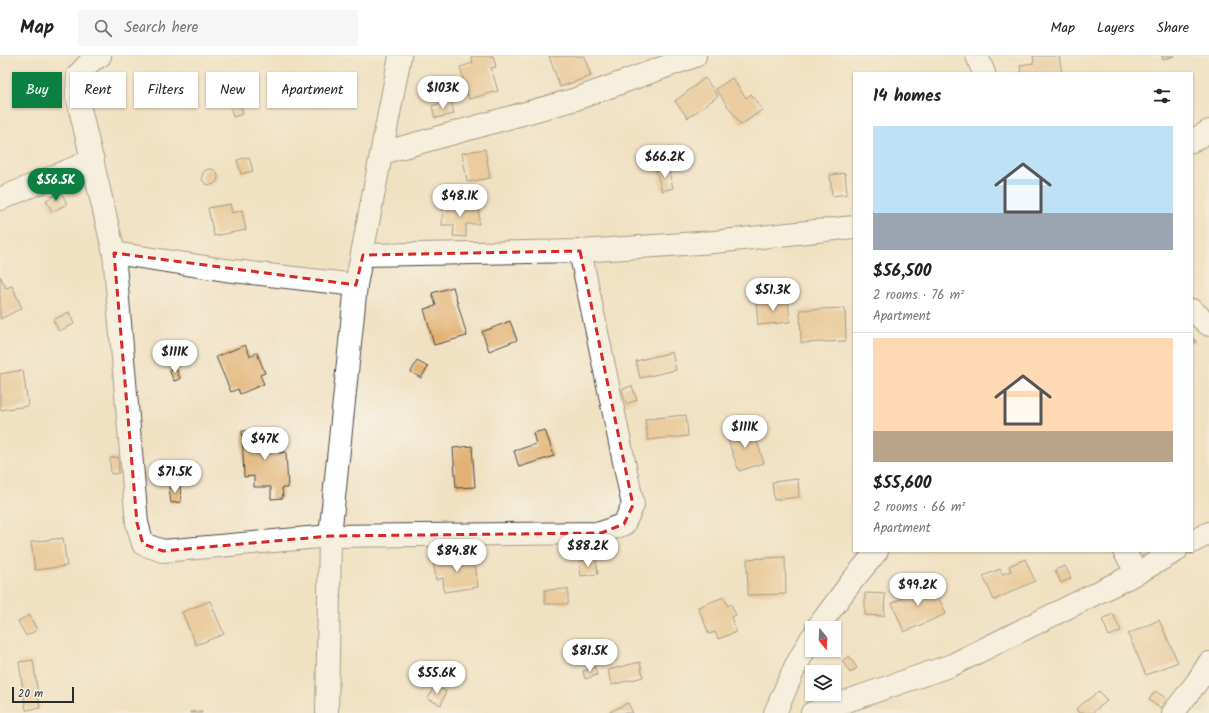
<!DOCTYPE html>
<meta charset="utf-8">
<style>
:root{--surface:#fff;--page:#f6f6f6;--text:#222;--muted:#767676;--line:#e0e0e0;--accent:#0b8043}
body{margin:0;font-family:Kalam,sans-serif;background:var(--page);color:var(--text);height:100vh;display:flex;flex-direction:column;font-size:15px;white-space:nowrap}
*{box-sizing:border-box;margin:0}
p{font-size:13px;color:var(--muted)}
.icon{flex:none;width:22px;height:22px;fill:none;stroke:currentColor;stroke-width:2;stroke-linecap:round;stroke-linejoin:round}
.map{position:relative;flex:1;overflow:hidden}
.sheet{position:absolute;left:853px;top:16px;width:340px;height:480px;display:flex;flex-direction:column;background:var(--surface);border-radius:0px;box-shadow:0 1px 3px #0004}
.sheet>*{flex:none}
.top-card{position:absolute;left:12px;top:16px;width:380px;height:36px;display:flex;gap:8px}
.needle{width:26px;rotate:162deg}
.controls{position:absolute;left:805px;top:565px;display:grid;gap:8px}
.controls a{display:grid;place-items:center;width:36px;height:36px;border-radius:0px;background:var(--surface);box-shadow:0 1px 3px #0004;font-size:20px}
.scale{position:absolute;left:12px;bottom:10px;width:62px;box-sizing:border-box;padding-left:4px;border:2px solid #2b2b2b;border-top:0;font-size:11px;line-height:14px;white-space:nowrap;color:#2b2b2b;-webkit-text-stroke:3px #f7f3e8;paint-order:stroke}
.price{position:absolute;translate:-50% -34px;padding:0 9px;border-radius:14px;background:#fff;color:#222;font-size:13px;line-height:26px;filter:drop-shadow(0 1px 2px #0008)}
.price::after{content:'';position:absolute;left:50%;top:24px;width:12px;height:9px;margin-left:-6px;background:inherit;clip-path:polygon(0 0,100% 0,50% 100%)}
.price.current{background:var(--accent);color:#fff}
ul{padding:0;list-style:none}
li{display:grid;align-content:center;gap:8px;height:212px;padding:0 20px}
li+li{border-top:1px solid var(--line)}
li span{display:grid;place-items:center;height:124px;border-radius:0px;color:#555}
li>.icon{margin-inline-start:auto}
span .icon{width:72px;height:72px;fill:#fffc;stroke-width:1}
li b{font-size:17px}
h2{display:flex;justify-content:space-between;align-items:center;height:48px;padding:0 20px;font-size:17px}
.tag{padding:0 14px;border-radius:0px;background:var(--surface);box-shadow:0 1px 3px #0004;font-size:14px;line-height:36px}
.tag.current{background:var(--accent);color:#fff}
header{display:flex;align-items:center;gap:24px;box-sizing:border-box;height:56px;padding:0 20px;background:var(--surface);border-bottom:1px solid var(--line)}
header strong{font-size:19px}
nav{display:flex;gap:22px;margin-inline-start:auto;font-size:14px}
.search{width:280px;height:36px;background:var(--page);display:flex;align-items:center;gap:10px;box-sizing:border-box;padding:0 14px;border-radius:0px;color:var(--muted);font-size:15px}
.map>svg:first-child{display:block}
.building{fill:#e2b274}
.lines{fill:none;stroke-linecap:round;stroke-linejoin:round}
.minor-casing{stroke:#494642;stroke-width:24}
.tertiary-casing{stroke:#494642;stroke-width:24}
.minor{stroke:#fff;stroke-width:22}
.tertiary{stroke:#fff;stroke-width:22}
.marked{fill:none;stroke:#d62828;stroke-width:3;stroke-dasharray:8 5;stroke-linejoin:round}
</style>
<header>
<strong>Map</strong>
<div class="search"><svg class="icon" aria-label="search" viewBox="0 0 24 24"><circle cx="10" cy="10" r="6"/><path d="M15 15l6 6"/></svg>Search here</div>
<nav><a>Map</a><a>Layers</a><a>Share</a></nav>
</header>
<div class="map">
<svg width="1209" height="657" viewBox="0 0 1209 657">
<rect width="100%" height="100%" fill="#f7f3e8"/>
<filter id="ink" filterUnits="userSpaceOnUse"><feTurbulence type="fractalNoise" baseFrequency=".025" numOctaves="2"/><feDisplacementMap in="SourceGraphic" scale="8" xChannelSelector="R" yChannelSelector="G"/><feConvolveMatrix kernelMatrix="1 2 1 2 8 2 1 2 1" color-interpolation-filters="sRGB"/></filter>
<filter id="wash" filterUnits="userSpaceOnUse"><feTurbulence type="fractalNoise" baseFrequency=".012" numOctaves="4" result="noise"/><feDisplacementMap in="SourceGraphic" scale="16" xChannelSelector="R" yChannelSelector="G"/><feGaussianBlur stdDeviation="0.9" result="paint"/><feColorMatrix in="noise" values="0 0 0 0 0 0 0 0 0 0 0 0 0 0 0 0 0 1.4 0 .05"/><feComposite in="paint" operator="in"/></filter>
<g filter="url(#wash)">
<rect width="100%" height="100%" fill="#f1e1c3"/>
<g id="blocks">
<g class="building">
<polygon points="471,0 493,0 496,11 491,12 498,35 469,43 460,11 473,7"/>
<polygon points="549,0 584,0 591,20 560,31"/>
<polygon points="1033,0 1059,0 1062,17 1021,17 1020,9 1034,7"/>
<polygon points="1162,0 1174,0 1163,4"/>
<polygon points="705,22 718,40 688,62 675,45"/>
<polygon points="732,22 746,42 751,38 762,54 741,69 716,33"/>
<polygon points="239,43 243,58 233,61 229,46"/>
<polygon points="451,45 454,58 435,62 432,50"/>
<polygon points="485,93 490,122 467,126 462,97"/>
<polygon points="249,101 253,115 241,118 237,104"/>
<polygon points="668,111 673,132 662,135 656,115"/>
<circle cx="210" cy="121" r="8"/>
<polygon points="845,117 847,138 832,140 830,119"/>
<polygon points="61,136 67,148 52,156 46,144"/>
<polygon points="230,148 232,157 242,154 246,174 214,180 208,152"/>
<polygon points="443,148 479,150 479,168 466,168 466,181 453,180 454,169 442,169"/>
<polygon points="0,220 6,232 12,230 22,252 0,263"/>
<polygon points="453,231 467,280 434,289 424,253 436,250 432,237"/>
<polygon points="788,243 790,266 758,269 756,245"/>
<polygon points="845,252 846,285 801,287 800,254"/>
<polygon points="69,256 74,268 59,275 53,264"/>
<polygon points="510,265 517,284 489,295 482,276"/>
<polygon points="1192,281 1196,286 1192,290"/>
<polygon points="245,289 250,300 257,297 265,317 260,319 264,328 240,338 238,333 231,336 216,301"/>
<polygon points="672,296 676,314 640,322 636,305"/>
<polygon points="417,305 428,311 421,322 411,316"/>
<polygon points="176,312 180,323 174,325 169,314"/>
<polygon points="23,314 28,350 0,354 0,318"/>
<polygon points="632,330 637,344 626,348 622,333"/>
<polygon points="686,359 688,380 648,384 645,363"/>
<polygon points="752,370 764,407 739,415 726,379"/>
<polygon points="278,373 279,397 286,396 288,432 282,432 283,442 271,443 271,431 254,431 254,420 244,421 242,375"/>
<polygon points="545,374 554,400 519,411 514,395 536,388 533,377"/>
<polygon points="472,390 475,431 456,432 453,392"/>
<polygon points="118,401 119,417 111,418 110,402"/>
<polygon points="798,423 799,441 774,444 772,426"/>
<polygon points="180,430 181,446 171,447 169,431"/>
<polygon points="63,482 67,510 35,514 31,486"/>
<polygon points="474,499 478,531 444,536 443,522 436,524 433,505"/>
<polygon points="785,501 786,538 748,539 747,503"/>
<polygon points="596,503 598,518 581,520 579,505"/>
<polygon points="1025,503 1035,525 994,544 983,520 1000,513 1002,518 1011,515 1009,510"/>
<polygon points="1065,510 1071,522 1061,527 1055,514"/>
<polygon points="917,528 919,533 933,528 946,558 904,576 892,547 903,542 900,535"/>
<polygon points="568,533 568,548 545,548 545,534"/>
<polygon points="865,537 885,538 884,560 865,559"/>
<polygon points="724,541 728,550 731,548 736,559 731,561 736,576 718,583 715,576 709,578 698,551"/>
<polygon points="210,545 224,578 196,589 182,556"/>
<polygon points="1113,558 1121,575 1109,580 1102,563"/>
<polygon points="29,559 37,574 26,580 18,565"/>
<polygon points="1159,564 1178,606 1146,619 1128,578"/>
<polygon points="849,600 857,612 850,617 842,605"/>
<polygon points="33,604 40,652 26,654 19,606"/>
<polygon points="640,606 643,621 611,629 608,614"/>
<polygon points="595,611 597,619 585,623 583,615"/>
<polygon points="434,630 446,635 441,649 428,643"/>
<polygon points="1099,635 1107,645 1092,657 1079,657 1076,653"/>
<polygon points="1155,635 1167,643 1160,652 1149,644"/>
<polygon points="628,647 633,657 608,657"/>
<polygon points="202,655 202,657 190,657 190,656"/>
</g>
</g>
</g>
<g filter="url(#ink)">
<use href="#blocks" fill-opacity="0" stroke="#494642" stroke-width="1"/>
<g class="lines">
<g class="minor-casing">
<g id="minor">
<polyline points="100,0 91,5 78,19 77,40 114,197 137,467 143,488 163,495 330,480 601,477 624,468 633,449 580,195"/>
<polyline points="977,0 984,17"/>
<polyline points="1192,85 1209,75"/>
<polyline points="382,97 576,43 695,0"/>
<polyline points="0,143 93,104"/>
<polyline points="114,197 225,214 356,229"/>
<polyline points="363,199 580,195 714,186 854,171"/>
<polyline points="1192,254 1209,269"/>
<polyline points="1124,495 1137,517"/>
<polyline points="817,572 852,525 877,495"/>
<polyline points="775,657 795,611 812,581"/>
<polyline points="1173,657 1197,626 1209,607"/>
</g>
</g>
<g class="tertiary-casing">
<g id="tertiary">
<polyline points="1192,486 1209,477"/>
<polyline points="327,657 330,480 356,229 400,0"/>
<polyline points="812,657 952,609 1137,517 1176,495"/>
</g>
</g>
<use href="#minor" class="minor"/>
<use href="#tertiary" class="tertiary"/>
</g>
</g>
<path d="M0 0H1209V657H0ZM 580,195 L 633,449 L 624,468 L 601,477 L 330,480 L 163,495 L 143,488 L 137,467 L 114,197 L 356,229 L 363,199 Z" fill="#f1e1c3" fill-opacity=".55" fill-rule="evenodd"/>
<path class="marked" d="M 580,195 L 633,449 L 624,468 L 601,477 L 330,480 L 163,495 L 143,488 L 137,467 L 114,197 L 356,229 L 363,199 Z"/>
</svg>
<div class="controls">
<a><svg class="needle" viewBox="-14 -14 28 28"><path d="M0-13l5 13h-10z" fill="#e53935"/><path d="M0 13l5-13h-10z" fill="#767676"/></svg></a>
<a><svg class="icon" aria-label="layers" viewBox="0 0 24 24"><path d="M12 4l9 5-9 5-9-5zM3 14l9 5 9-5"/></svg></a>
</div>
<div class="scale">20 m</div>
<b class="price" style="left:443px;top:54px">$103K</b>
<b class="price" style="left:665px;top:123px">$66.2K</b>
<b class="price current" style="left:56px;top:146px">$56.5K</b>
<b class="price" style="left:460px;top:162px">$48.1K</b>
<b class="price" style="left:773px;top:256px">$51.3K</b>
<b class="price" style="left:175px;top:318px">$111K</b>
<b class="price" style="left:745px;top:393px">$111K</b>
<b class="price" style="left:265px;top:405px">$47K</b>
<b class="price" style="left:175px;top:438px">$71.5K</b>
<b class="price" style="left:588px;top:512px">$88.2K</b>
<b class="price" style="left:457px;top:517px">$84.8K</b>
<b class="price" style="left:918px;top:551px">$99.2K</b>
<b class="price" style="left:590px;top:617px">$81.5K</b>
<b class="price" style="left:437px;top:639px">$55.6K</b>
<div class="top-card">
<a class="tag current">Buy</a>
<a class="tag">Rent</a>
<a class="tag">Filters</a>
<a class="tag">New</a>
<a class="tag">Apartment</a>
</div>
<section class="sheet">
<h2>14 homes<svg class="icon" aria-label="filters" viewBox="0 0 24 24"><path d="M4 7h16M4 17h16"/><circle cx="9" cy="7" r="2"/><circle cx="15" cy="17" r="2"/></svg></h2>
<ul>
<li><span style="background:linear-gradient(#bfe0f5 70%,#9aa5b1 0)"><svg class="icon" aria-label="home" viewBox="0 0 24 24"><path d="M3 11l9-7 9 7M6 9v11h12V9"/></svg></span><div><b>$56,500</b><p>2 rooms · 76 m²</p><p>Apartment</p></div></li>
<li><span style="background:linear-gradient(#ffd9b3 75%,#b9a48a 0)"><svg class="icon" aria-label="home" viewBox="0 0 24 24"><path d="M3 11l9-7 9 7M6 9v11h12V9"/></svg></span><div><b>$55,600</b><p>2 rooms · 66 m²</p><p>Apartment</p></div></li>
</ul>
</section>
</div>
